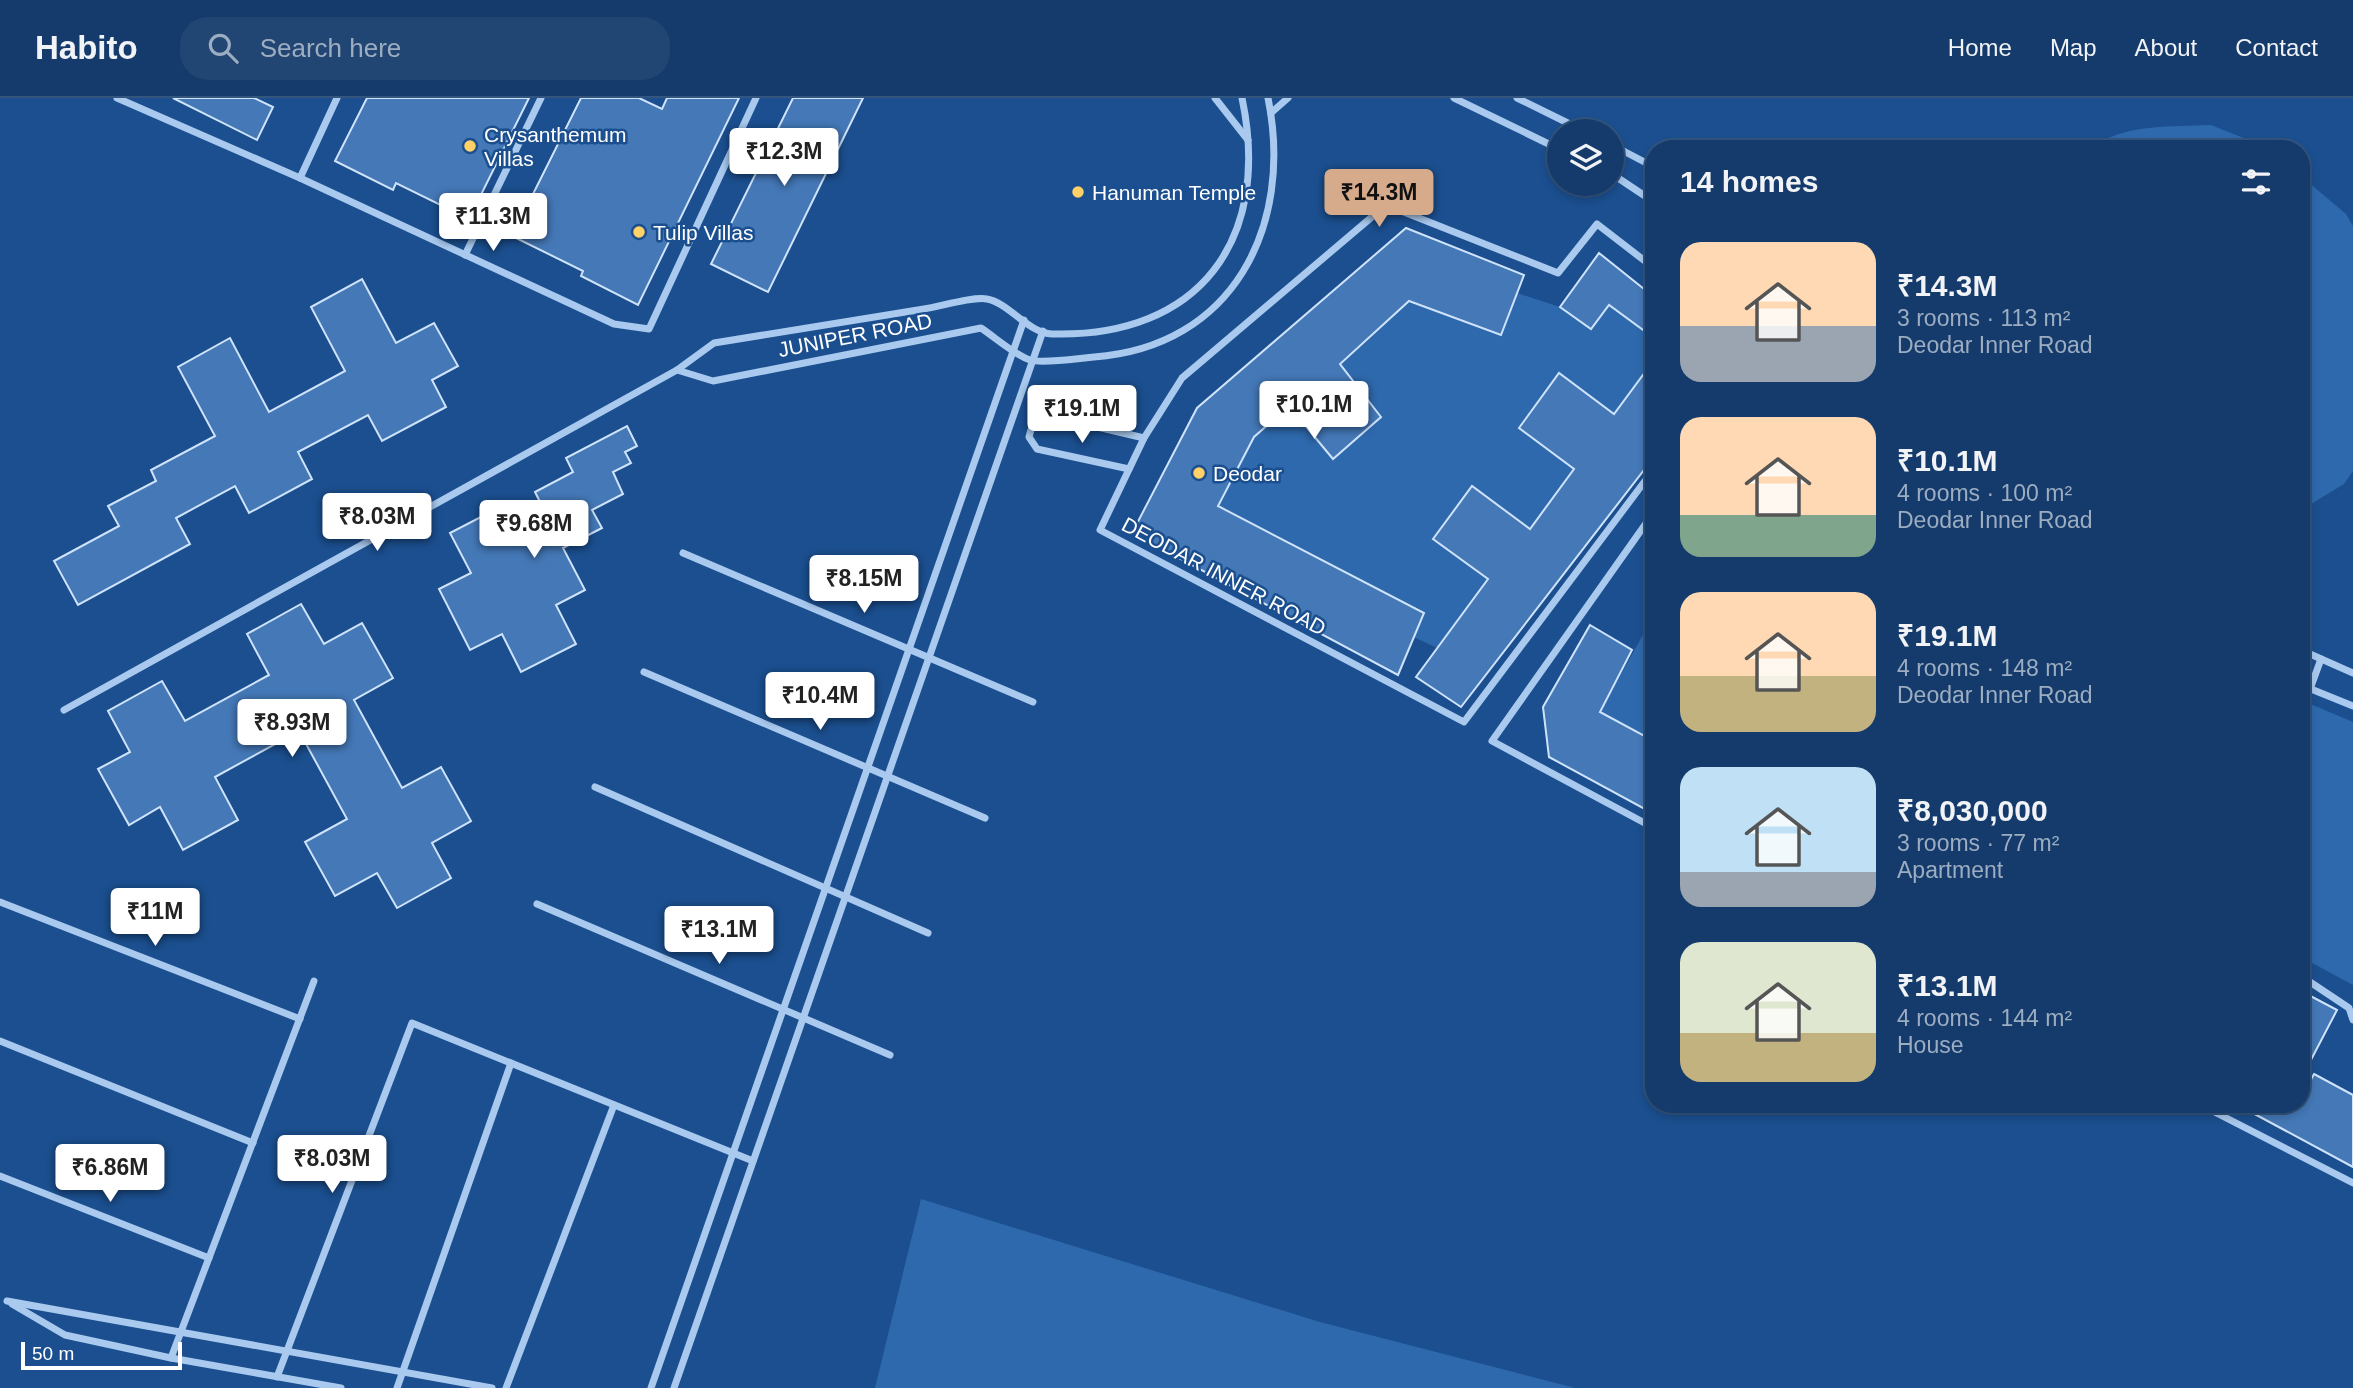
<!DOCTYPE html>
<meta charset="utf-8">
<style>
:root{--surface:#143b6b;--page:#214673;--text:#f1f3f6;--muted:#9dadc1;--line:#33557e;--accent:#d6ab8b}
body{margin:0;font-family:Helvetica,sans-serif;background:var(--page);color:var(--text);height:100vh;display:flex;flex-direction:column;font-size:26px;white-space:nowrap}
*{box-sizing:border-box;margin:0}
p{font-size:23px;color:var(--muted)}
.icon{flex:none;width:38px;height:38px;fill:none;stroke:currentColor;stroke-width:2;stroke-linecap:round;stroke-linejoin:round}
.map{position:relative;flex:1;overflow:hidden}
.drawer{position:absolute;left:1645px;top:42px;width:665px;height:973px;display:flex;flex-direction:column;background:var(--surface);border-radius:28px;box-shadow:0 4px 10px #0003,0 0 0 2px var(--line)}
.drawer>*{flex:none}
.buttons{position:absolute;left:1547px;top:21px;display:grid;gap:14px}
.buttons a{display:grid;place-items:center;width:77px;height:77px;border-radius:50%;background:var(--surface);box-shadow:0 4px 10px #0003,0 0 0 2px var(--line);font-size:35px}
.scale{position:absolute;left:21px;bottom:18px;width:161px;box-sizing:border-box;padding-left:7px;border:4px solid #fff;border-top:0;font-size:19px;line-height:24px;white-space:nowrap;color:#fff;-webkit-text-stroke:5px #1b4f8f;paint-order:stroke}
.price{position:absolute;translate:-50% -60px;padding:0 16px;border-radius:7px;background:#fff;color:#222;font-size:23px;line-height:46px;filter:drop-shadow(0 2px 4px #0008)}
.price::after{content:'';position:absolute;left:50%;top:42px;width:21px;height:16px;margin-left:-10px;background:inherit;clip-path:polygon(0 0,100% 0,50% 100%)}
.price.selected{background:var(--accent);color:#111}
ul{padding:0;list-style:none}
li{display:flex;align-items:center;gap:21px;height:175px;padding:0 35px}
li span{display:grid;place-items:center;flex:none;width:196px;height:140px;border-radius:21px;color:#555}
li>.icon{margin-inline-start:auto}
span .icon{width:84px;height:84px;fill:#fffc;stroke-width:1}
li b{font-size:30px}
h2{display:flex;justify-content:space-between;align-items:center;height:84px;padding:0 35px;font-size:30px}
header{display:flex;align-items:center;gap:42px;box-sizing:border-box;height:98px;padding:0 35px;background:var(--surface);border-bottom:2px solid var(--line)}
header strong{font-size:33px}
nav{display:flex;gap:38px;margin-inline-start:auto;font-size:24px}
.search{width:490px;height:63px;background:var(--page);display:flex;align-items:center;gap:18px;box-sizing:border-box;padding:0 24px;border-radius:28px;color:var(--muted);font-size:26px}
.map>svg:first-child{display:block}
.green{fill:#2e69ad}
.building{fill:#4478b7;stroke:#cfe3fa;stroke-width:2}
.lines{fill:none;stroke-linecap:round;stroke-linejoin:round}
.minor{stroke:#a9c9ee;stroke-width:7}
.poi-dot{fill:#ffd166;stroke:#1b4f8f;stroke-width:2.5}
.labels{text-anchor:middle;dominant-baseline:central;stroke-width:5;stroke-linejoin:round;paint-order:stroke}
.poi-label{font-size:21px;fill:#fff;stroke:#1b4f8f;text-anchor:start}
.street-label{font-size:21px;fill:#fff;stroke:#1b4f8f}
</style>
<header>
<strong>Habito</strong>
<div class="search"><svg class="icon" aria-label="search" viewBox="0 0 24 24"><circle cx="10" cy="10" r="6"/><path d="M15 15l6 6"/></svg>Search here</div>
<nav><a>Home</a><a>Map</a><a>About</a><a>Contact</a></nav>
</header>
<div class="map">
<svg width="2353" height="1290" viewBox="0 0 2353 1290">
<rect width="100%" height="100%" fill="#1b4f8f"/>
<g class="green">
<path d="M 2211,27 L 2271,51 L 2090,51 C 2124,25 2171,29 2211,27 Z"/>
<polygon points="2301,78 2346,116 2353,128 2353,373 2344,386 2301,412"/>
<polygon points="1517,195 1560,209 1590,231 1609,207 1654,240 1654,262 1596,341 1592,300 1559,275 1519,330 1551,354 1580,363 1520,445 1508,414 1472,388 1434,441 1468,467 1483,447 1503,461 1437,550 1414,539 1423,515 1241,420 1208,428 1254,339 1289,308 1333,361 1381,319 1355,286 1322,282 1409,203 1501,237"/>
<polygon points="1654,517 1654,643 1600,614"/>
<polygon points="2301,602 2353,624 2353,887 2301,859"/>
<polygon points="921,1101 1320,1224 1575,1290 875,1290"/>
</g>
<g class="building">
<polygon points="173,0 254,0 273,9 257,42"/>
<polygon points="367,0 529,0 469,121 396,85 393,92 335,63"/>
<polygon points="581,0 639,0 662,11 667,0 739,0 638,207 581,178 583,173 512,138"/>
<polygon points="793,0 863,0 768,194 711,166"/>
<polygon points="1406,130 1524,177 1501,237 1409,203 1340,266 1381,319 1333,361 1289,308 1254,339 1218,408 1424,515 1398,577 1132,435 1197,310"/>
<polygon points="1599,155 1654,199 1654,240 1609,207 1591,231 1560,209"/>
<polygon points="362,181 396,245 434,225 458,268 432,282 446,309 382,343 368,317 298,354 312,381 249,415 235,388 176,420 190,446 78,507 54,463 119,428 108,408 156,383 151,372 215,338 178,269 230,240 269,314 345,273 311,209"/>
<polygon points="1654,262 1654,359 1461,609 1416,579 1488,481 1433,441 1472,388 1530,431 1574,371 1519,330 1559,275 1614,316"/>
<polygon points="627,328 637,348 625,354 631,365 613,374 623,396 592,412 602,430 563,450 585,492 556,507 576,546 521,574 502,536 470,552 439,491 471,475 450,435 504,407 525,447 554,432 535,394 573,374 566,360"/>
<polygon points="301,506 324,546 362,525 393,580 354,602 402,690 441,669 471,723 432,745 451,780 397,810 377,775 335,798 305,744 347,721 299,633 215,679 238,722 183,752 160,709 129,727 98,671 130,654 108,613 162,583 185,623 269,577 247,536"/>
<polygon points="1590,527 1632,552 1600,614 1654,643 1654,716 1549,659 1543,609"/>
<polygon points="2301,893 2337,912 2301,981"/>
<polygon points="2314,976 2353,997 2353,1069 2236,1006 2301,1006 2301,1000"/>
</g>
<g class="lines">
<g class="minor">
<polyline points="117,0 300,80 614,226 649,231 756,0"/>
<polyline points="1215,0 1248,42"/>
<polyline points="1454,0 1559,51"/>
<polyline points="1517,0 1584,33"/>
<polyline points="1271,15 1288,0"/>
<polyline points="1612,47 1654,69"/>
<polyline points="1612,76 1654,104"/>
<polyline points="300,80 337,0"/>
<polyline points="465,157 541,0"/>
<polyline points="1654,170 1597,126 1558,175 1386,107 1182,280 1144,340 1100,432 1464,624 1654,371"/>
<path d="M 677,272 L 713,283 L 981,230 C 996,240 1013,256 1030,262 C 1043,266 1080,260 1094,259 C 1233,249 1294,128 1268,0"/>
<polyline points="1129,371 1037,351 1029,339 1034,321 1051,318 1144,340"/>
<polyline points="1654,414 1492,643 1654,730"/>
<polyline points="683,455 1033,604"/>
<polyline points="2301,552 2353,575"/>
<polyline points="644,574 985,720"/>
<polyline points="2301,587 2353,608"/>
<polyline points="2310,591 2321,561"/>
<path d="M 64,612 L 677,272 L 714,245 C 784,234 854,223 924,211 C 939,209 973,198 987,201 C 1009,205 1028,235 1052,236 C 1199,240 1272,142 1242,0"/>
<polyline points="595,689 928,835"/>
<polyline points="0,804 300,921"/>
<polyline points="537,806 890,957"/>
<polyline points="2301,878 2349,910 2353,922"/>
<polyline points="0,943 253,1045"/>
<polyline points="2199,1006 2353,1085"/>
<polyline points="0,1078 209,1160"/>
<polyline points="7,1203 492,1290"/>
<polyline points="12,1206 65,1237 171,1260 341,1290"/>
<polyline points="171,1260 314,883"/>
<polyline points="277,1279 412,925 753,1063"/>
<polyline points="397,1290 511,965"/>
<polyline points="506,1290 614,1007"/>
<polyline points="651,1290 1024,222"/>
<polyline points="674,1290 1043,233"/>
</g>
</g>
<g class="poi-dot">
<circle cx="470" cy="48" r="7"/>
<circle cx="1078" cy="94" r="7"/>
<circle cx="639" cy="134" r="7"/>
<circle cx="1199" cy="375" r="7"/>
</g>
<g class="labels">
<g class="poi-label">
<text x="484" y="36">Crysanthemum<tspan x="484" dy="24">Villas</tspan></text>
<text x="1092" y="94">Hanuman Temple</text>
<text x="653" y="134">Tulip Villas</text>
<text x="1213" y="375">Deodar</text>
</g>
<g class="street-label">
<text transform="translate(855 237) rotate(-11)">JUNIPER ROAD</text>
<text transform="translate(1224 478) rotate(28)">DEODAR INNER ROAD</text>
</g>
</g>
</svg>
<div class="buttons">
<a><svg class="icon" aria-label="layers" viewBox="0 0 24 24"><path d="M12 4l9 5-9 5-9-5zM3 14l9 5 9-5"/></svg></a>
</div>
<div class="scale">50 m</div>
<b class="price" style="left:784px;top:90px">₹12.3M</b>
<b class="price selected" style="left:1379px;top:131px">₹14.3M</b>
<b class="price" style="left:493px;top:155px">₹11.3M</b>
<b class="price" style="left:1314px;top:343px">₹10.1M</b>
<b class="price" style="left:1082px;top:347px">₹19.1M</b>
<b class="price" style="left:377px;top:455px">₹8.03M</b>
<b class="price" style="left:534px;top:462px">₹9.68M</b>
<b class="price" style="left:864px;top:517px">₹8.15M</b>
<b class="price" style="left:820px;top:634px">₹10.4M</b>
<b class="price" style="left:292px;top:661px">₹8.93M</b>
<b class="price" style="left:155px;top:850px">₹11M</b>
<b class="price" style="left:719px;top:868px">₹13.1M</b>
<b class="price" style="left:332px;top:1097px">₹8.03M</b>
<b class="price" style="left:110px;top:1106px">₹6.86M</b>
<section class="drawer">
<h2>14 homes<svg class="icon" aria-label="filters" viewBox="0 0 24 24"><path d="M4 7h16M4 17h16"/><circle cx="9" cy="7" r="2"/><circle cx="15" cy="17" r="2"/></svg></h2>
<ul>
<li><span style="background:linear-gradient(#ffd9b3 60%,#9aa5b1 0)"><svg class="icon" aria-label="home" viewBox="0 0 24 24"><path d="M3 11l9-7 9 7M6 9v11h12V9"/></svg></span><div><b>₹14.3M</b><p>3 rooms · 113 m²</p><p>Deodar Inner Road</p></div></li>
<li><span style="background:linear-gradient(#ffd9b3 70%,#7fa58c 0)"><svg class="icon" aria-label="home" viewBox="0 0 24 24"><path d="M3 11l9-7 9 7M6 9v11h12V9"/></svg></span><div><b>₹10.1M</b><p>4 rooms · 100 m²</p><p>Deodar Inner Road</p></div></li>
<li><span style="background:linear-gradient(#ffd9b3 60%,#c2b280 0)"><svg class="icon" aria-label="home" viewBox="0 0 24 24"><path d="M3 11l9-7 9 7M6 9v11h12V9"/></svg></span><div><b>₹19.1M</b><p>4 rooms · 148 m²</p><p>Deodar Inner Road</p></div></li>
<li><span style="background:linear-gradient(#bfe0f5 75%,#9aa5b1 0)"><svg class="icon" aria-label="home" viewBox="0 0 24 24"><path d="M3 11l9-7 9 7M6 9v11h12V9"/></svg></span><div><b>₹8,030,000</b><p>3 rooms · 77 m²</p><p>Apartment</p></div></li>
<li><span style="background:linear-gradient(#dfe7d0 65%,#c2b280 0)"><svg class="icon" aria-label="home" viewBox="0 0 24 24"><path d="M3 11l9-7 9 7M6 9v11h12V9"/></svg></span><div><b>₹13.1M</b><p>4 rooms · 144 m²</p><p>House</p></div></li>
</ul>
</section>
</div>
